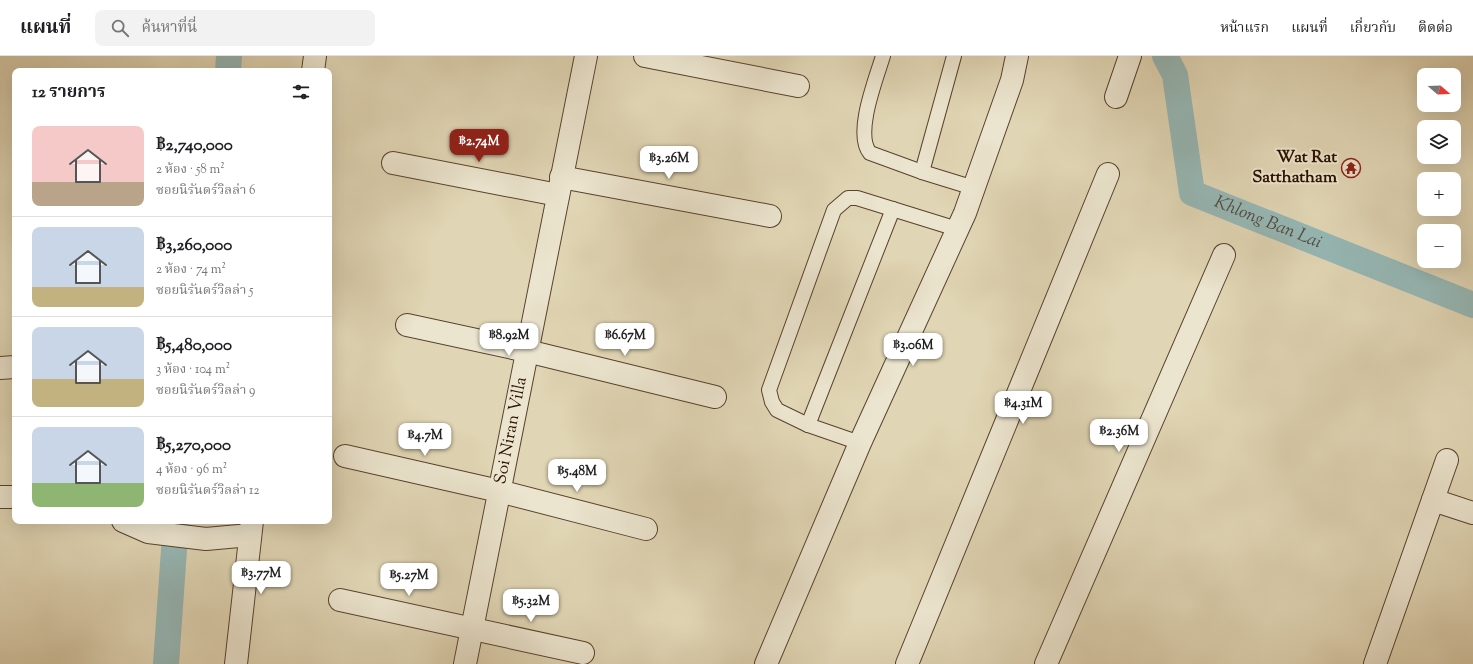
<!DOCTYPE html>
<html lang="th">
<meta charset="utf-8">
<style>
:root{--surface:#fff;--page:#f2f2f2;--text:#202124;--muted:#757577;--line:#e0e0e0;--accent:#8f2418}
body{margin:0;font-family:"Sorts Mill Goudy","Noto Serif Thai",serif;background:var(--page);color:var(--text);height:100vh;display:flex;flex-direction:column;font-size:15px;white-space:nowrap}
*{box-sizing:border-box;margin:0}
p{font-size:13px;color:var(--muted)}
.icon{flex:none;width:22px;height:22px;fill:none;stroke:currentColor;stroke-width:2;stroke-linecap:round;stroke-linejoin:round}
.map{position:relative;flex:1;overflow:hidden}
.panel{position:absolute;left:12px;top:12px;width:320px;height:456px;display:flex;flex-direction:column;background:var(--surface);border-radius:8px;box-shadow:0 4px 16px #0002}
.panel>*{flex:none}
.needle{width:26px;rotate:109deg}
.buttons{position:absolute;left:1417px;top:12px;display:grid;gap:8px}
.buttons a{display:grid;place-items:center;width:44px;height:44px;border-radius:8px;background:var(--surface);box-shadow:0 4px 16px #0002;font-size:20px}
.price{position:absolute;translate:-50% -34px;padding:0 9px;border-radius:8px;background:#fff;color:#222;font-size:13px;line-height:26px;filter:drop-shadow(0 1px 2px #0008)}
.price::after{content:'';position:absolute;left:50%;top:24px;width:12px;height:9px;margin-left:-6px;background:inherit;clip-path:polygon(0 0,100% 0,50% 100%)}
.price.on{background:var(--accent);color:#fff}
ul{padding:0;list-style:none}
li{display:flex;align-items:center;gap:12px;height:100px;padding:0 20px}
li+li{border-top:1px solid var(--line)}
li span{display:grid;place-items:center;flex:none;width:112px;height:80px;border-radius:8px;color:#555}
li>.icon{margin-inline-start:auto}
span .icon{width:48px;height:48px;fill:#fffc;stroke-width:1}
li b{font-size:17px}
h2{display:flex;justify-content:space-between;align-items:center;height:48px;padding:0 20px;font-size:17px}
header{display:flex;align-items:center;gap:24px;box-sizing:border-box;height:56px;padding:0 20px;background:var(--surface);border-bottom:1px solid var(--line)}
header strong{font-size:19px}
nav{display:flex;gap:22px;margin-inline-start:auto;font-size:14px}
.search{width:280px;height:36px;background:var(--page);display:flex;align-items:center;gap:10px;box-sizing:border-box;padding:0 14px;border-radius:8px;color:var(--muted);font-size:15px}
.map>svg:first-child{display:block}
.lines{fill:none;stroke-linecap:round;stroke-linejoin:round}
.canal{stroke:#96b7b5;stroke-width:26}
.lane-casing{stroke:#58422d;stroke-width:16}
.street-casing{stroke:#58422d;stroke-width:24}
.lane{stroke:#ebe4ce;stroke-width:14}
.street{stroke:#ebe4ce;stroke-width:22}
.labels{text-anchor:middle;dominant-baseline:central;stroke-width:4;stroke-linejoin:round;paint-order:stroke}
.poi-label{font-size:17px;font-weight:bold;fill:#2a1100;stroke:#ebe4ce;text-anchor:end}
.street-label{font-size:17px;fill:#2a1100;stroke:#ebe4ce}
.water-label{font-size:18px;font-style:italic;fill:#504b3f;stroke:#ebe4ce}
</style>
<header>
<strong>แผนที่</strong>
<div class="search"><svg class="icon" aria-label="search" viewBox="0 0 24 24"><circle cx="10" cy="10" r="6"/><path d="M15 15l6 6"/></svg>ค้นหาที่นี่</div>
<nav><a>หน้าแรก</a><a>แผนที่</a><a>เกี่ยวกับ</a><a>ติดต่อ</a></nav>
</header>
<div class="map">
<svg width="1473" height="608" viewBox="0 0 1473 608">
<rect width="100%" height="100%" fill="#e0d5b4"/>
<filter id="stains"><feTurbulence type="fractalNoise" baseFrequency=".005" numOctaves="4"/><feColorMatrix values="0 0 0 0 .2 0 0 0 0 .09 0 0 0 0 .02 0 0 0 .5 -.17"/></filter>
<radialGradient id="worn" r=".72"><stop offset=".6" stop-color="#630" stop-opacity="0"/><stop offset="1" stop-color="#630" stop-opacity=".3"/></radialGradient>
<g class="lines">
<g class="canal">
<path id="s1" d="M 1165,0 L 1175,19 L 1192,137 L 1473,249"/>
<polyline points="228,15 229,0"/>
<polyline points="166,608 176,465"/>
</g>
<g class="lane-casing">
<g id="lane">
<path d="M 883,0 C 876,23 854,78 870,97 L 922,116 L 974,132"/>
<polyline points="922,116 954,0"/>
<polyline points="808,369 893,153"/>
<polyline points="860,387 808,369 777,354 772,346 769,334 834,154 848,142 857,142 957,173"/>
</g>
</g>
<g class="street-casing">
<g id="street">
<polyline points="645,0 798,30"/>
<polyline points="313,15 315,0"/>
<polyline points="1116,41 1130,0"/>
<polyline points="393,107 558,139"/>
<polyline points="561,121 770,160"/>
<polyline points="407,269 527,295 715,341"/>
<polyline points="0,312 15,311"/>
<polyline points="345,400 499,435 646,473"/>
<polyline points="0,441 15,441"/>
<polyline points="1433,444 1473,457"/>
<polyline points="123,465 148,476 206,483 250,479"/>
<polyline points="340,544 583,597"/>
<polyline points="236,608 252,465"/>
<path id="s2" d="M 465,608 L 586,0"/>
<polyline points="766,608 860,387 965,157 1012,24 1017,0"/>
<polyline points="907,608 1108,118"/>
<polyline points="1046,608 1224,199"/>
<polyline points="1375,608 1447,404"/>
</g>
</g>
<use href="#lane" class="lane"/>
<use href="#street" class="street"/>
</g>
<defs>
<g id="temple-ring" transform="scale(1)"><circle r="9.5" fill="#ebe4ce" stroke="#8f2418" stroke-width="1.5"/><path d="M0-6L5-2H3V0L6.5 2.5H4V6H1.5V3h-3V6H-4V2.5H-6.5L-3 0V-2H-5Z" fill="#8f2418"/></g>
</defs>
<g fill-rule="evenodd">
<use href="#temple-ring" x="1351" y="112"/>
</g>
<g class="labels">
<g class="poi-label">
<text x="1337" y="102">Wat Rat<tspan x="1337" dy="20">Satthatham</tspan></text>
</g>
<g class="street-label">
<text stroke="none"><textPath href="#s2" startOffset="238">Soi Niran Villa</textPath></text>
</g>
<g class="water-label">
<text stroke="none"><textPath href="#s1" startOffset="222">Khlong Ban Lai</textPath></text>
</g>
</g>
<rect width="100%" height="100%" filter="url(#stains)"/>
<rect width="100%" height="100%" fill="url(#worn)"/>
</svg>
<div class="buttons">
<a><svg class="needle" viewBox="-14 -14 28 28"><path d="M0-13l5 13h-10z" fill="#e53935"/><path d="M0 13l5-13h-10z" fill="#757577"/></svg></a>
<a><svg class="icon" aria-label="layers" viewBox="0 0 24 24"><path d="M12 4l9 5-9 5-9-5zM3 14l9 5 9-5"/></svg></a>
<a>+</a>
<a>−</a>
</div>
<b class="price on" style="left:479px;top:107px">฿2.74M</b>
<b class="price" style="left:669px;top:124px">฿3.26M</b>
<b class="price" style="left:509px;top:301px">฿8.92M</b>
<b class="price" style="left:625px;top:301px">฿6.67M</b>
<b class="price" style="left:913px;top:311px">฿3.06M</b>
<b class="price" style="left:1023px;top:369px">฿4.31M</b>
<b class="price" style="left:1119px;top:397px">฿2.36M</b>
<b class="price" style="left:425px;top:401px">฿4.7M</b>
<b class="price" style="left:577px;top:437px">฿5.48M</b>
<b class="price" style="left:261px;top:539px">฿3.77M</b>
<b class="price" style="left:409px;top:541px">฿5.27M</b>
<b class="price" style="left:531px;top:567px">฿5.32M</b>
<section class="panel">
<h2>12 รายการ<svg class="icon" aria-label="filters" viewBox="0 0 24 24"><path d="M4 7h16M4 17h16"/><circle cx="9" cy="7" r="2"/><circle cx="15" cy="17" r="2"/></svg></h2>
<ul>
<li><span style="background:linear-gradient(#f6c9c9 70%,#b9a48a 0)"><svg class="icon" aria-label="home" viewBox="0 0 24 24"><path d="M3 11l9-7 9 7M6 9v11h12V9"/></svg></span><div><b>฿2,740,000</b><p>2 ห้อง · 58 m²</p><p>ซอยนิรันดร์วิลล่า 6</p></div></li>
<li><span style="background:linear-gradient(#c9d6e8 75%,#c2b280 0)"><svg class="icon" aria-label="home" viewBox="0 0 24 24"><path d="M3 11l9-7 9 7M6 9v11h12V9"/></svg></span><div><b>฿3,260,000</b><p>2 ห้อง · 74 m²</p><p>ซอยนิรันดร์วิลล่า 5</p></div></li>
<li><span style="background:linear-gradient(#c9d6e8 65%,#c2b280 0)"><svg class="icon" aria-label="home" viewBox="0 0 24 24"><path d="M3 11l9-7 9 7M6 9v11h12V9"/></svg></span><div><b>฿5,480,000</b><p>3 ห้อง · 104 m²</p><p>ซอยนิรันดร์วิลล่า 9</p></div></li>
<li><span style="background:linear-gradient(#c9d6e8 70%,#8fb573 0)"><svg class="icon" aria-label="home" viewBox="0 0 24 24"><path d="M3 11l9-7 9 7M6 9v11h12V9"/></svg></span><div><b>฿5,270,000</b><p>4 ห้อง · 96 m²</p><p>ซอยนิรันดร์วิลล่า 12</p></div></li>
</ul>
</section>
</div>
